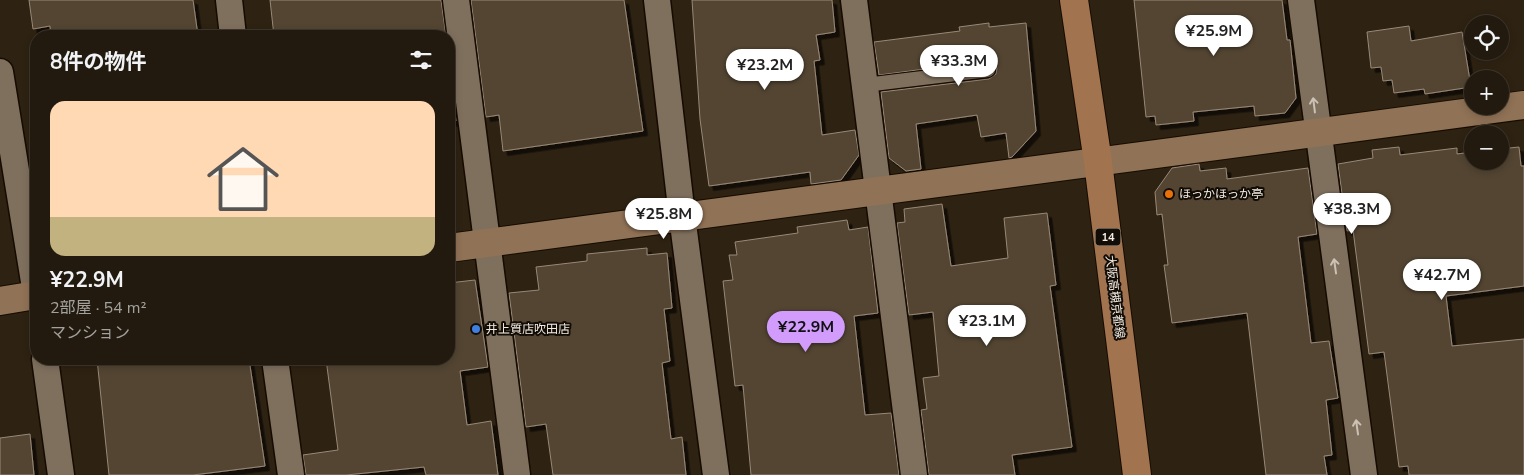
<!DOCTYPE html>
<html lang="ja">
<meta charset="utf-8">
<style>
:root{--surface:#221a0e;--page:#2e271c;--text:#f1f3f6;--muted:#a2a19e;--line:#3f382e;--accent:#d29cfd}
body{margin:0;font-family:"Nunito Sans","Noto Sans JP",sans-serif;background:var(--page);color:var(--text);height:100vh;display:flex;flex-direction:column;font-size:19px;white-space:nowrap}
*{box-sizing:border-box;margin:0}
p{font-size:16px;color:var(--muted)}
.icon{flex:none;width:28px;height:28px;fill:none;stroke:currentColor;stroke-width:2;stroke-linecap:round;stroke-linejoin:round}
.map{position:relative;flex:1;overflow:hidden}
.drawer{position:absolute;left:30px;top:30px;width:425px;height:335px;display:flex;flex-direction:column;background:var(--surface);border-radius:20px;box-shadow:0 2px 8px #0003,0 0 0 1px var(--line)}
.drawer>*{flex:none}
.fabs{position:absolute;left:1464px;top:15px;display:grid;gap:10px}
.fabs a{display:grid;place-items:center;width:45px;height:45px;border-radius:50%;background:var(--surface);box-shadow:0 2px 8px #0003,0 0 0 1px var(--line);font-size:25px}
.price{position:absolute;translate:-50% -42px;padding:0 11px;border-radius:18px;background:#fff;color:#222;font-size:16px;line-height:32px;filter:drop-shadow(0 1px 2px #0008)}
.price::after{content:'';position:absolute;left:50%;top:30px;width:15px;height:11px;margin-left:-8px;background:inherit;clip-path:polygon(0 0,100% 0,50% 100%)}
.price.on{background:var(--accent);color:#111}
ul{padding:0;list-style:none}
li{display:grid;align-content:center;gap:10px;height:265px;padding:0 20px}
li+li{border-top:1px solid var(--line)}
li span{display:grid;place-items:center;height:155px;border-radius:15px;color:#555}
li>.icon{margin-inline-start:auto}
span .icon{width:90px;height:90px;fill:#fffc;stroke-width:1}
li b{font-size:21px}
h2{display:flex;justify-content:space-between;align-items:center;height:60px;padding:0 20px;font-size:21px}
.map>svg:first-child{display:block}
.building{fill:#524433;stroke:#998977;filter:url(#shadow)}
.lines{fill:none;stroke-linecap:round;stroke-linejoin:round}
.lane-casing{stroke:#160b01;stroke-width:16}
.street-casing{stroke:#160b01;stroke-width:29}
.secondary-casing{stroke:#160b01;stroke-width:30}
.primary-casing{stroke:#160b01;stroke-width:30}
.lane{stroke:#7f705e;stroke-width:14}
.street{stroke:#7f705e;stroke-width:26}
.secondary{stroke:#907256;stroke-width:28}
.primary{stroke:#a1734f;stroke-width:28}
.oneway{stroke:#cbc1b4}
.food-dot{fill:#e8710a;stroke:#120c06;stroke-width:2}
.shop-dot{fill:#3f7fe0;stroke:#120c06;stroke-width:2}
.labels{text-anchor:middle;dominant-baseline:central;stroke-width:4;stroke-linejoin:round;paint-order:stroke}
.shield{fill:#120c06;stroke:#b0a9a0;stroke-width:1}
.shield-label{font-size:11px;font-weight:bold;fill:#f4ece2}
.poi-label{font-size:12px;fill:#f4ece2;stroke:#120c06;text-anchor:start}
.street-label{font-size:12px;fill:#f4ece2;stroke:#120c06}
</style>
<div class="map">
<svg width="1524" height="475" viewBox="0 0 1524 475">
<defs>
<filter id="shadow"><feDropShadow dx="4.5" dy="4.5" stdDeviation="0" flood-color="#0009"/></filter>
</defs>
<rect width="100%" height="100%" fill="#2e2212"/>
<g class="building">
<polygon points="29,0 193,0 198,36 51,36 50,26 33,29"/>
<polygon points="270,0 441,0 446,36 274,36"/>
<polygon points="471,0 624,0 643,131 503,151 499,115 486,117"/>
<polygon points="692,0 832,0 835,32 816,35 820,60 814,61 822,135 855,130 859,155 841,180 811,184 810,172 709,186 700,119"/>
<polygon points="1134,0 1282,0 1287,40 1290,40 1296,98 1285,113 1255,116 1254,106 1193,112 1194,121 1156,125 1155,116 1146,117"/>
<polygon points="989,23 989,27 1026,23 1036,131 1012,157 1009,158 1006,133 981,137 977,115 916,124 921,169 906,171 889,158 881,92 989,79 996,74 997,68 992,62 987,61 879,75 874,42 960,31 959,27"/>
<polygon points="1409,26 1411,41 1462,32 1471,87 1425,94 1424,89 1394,93 1392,80 1383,81 1381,67 1371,68 1367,32"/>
<polygon points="449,61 456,121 449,122"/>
<polygon points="1399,147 1400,155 1457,148 1457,154 1472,152 1472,161 1500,161 1500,149 1519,147 1521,166 1524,166 1524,286 1446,296 1452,346 1524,339 1524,475 1409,475 1408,466 1399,467 1384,352 1369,354 1353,230 1347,231 1338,164 1373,158 1372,150"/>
<polygon points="1199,164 1200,171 1226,168 1227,179 1308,168 1317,234 1298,237 1311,343 1329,341 1338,398 1326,400 1332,455 1324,456 1327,475 1266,475 1247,313 1172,323 1164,265 1168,265 1162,214 1157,215 1155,192 1172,168"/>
<polygon points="942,204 951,266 1008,258 1004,218 1047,213 1056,285 1050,286 1072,447 1012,455 1015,475 929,475 921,410 927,409 923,378 939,376 933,312 909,315 897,223 905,222 904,209"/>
<polygon points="847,220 849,230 868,227 878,313 854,316 865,415 891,413 899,475 751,475 743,385 735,386 723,281 733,280 729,255 737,255 735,242 798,233 797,227"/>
<polygon points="647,248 647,255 667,253 672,308 664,309 670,361 662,363 671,439 682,437 686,475 553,475 546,424 526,427 509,293 539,290 536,267 587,261 587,254"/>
<polygon points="475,280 488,367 460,371 467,425 491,421 498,475 426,475 424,467 346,475 306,475 303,455 338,450 326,359 449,359 449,283"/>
<polygon points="97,359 249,359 265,466 193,475 109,475"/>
<polygon points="30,434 34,475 0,475 0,438"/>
</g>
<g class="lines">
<g class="lane-casing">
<polyline id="lane" points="865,85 988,70"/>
</g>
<g class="street-casing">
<g id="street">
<polyline points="229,0 233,36"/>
<polyline points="456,0 517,475"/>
<polyline points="657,0 682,216 716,475"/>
<polyline points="854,0 914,475"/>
<polyline points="1301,0 1364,475"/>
<polyline points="0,72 36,294"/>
<polyline points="45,359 61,475"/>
<polyline points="275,359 291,475"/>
</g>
</g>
<g class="secondary-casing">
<g id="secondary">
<polyline points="449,248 1524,105"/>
<polyline points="0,301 36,295"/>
</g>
</g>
<g class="primary-casing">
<polyline id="primary" points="1074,0 1098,162 1137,475"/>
</g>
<use href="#lane" class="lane"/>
<use href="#street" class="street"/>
<use href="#secondary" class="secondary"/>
<use href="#primary" class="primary"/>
</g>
<defs><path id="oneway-shaft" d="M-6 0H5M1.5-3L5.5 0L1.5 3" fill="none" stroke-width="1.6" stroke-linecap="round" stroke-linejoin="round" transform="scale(1.25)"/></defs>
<g class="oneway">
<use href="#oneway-shaft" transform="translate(1314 105) rotate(-97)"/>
<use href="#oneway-shaft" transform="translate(1335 266) rotate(-98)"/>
<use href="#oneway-shaft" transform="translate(1357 427) rotate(-98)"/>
</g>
<circle class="food-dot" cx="1169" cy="194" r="5"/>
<circle class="shop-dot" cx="476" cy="329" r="5"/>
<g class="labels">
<rect class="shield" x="1095.5" y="228.5" width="25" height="17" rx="4"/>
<g class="shield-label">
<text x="1108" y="237">14</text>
</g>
<g class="poi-label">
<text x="1179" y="194">ほっかほっか亭</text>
<text x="486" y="329">井上質店吹田店</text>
</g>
<g class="street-label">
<text transform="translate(1115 297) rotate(83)">大阪高槻京都線</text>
</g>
</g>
</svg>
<div class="fabs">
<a><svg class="icon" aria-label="locate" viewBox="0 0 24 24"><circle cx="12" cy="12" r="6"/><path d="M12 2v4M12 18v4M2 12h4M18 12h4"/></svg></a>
<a>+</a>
<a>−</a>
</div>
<b class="price" style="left:1214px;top:57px">¥25.9M</b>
<b class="price" style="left:959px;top:87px">¥33.3M</b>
<b class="price" style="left:765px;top:91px">¥23.2M</b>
<b class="price" style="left:1352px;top:235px">¥38.3M</b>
<b class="price" style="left:664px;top:240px">¥25.8M</b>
<b class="price" style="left:1442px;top:301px">¥42.7M</b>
<b class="price" style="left:987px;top:347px">¥23.1M</b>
<b class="price on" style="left:806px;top:353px">¥22.9M</b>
<section class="drawer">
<h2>8件の物件<svg class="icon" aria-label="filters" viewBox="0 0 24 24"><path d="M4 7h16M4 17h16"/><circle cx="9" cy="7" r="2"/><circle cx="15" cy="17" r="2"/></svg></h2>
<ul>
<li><span style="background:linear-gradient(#ffd9b3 75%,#c2b280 0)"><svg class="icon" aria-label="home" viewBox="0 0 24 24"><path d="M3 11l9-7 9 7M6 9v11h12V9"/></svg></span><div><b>¥22.9M</b><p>2部屋 · 54 m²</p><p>マンション</p></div></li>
</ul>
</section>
</div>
